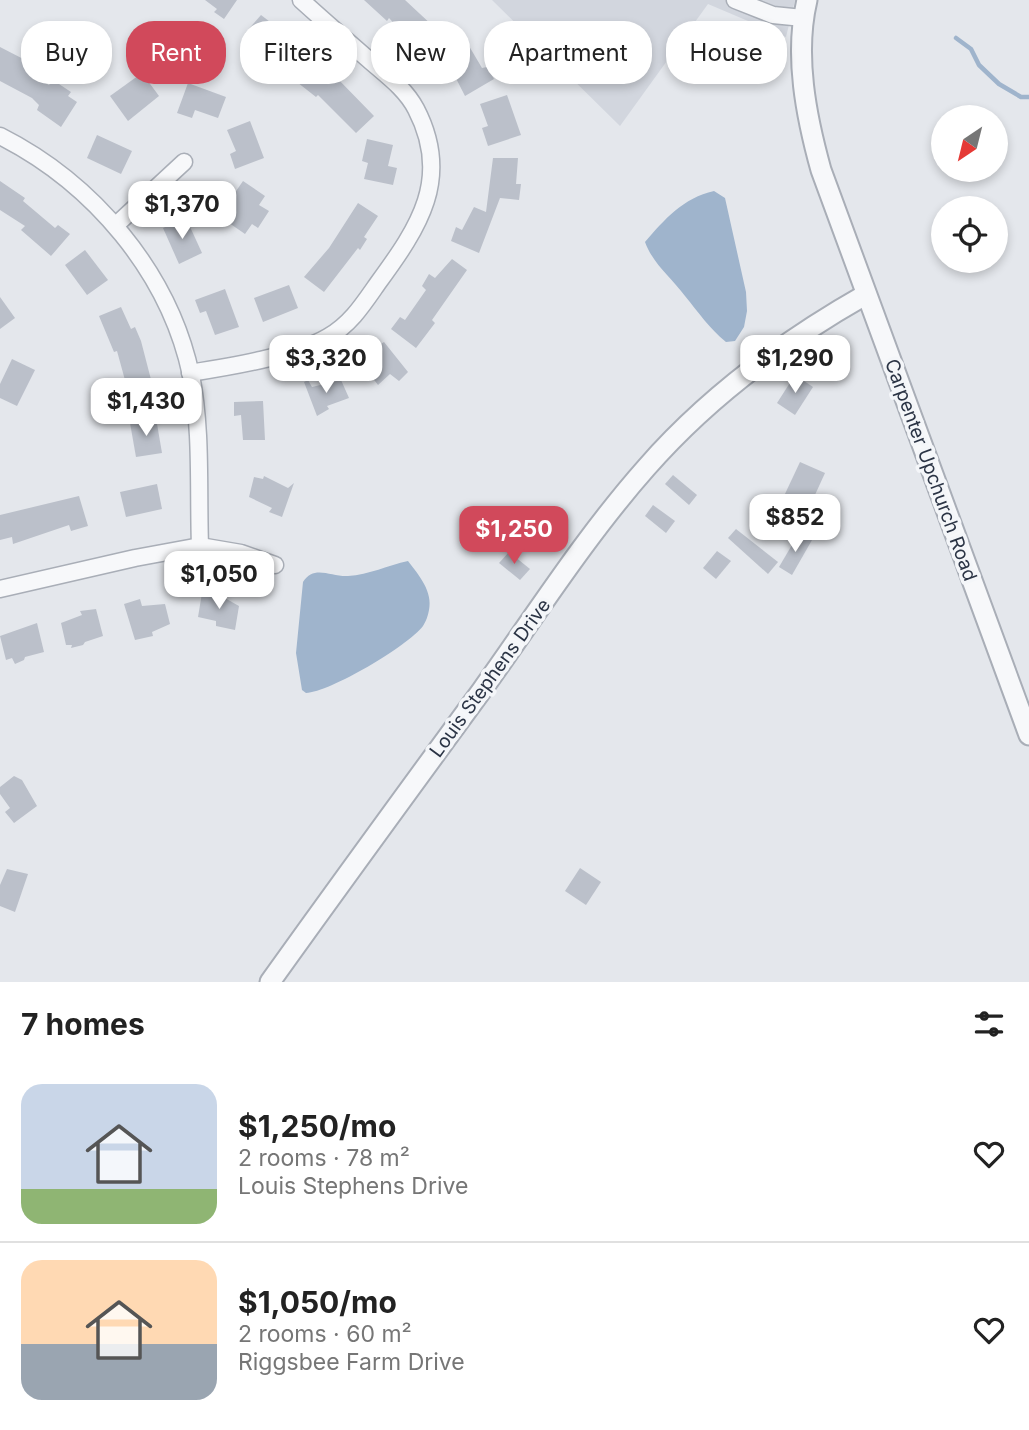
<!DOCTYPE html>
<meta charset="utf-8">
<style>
:root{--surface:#fff;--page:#f6f6f6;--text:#222;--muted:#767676;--line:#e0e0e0;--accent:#d1495b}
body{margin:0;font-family:Inter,sans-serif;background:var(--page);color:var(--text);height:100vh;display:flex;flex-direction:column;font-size:26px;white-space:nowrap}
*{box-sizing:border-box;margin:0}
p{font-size:23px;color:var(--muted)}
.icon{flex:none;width:38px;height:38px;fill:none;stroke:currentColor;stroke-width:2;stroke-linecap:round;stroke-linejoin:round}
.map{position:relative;height:982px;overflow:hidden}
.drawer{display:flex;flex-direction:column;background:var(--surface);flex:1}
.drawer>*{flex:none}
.banner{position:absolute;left:21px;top:21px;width:987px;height:63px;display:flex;gap:14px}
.needle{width:46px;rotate:215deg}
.fabs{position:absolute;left:931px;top:105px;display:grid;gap:14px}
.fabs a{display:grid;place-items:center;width:77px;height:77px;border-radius:50%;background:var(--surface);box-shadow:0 4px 10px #0003;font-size:35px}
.price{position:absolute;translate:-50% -60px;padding:0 16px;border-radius:14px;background:#fff;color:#222;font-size:23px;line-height:46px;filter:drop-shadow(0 2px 4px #0008)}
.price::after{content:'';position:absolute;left:50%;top:42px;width:21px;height:16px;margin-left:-10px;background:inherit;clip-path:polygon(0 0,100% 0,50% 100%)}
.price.current{background:var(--accent);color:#fff}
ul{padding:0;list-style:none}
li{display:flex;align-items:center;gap:21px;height:175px;padding:0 21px}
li+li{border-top:2px solid var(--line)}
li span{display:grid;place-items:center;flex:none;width:196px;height:140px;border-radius:21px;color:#555}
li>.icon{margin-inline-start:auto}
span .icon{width:84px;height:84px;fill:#fffc;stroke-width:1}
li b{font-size:30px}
h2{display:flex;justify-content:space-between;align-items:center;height:84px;padding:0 21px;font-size:30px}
.tag{padding:0 24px;border-radius:28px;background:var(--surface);box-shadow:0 4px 10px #0003;font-size:24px;line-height:63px}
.tag.current{background:var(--accent);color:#fff}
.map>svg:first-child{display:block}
.built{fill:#d2d6de}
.water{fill:#9fb4cc}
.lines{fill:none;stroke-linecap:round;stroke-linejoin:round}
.stream{stroke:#9fb4cc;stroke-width:4.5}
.building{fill:#bbc0ca}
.minor-casing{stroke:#a9aeb7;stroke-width:19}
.tertiary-casing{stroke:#a9aeb7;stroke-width:23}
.minor{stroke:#f7f8fa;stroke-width:16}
.tertiary{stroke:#f7f8fa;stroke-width:19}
.labels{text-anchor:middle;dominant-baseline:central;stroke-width:7;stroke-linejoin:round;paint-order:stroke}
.street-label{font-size:19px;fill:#2b3445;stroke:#f4f6f9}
</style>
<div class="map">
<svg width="1029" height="982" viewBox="0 0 1029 982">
<rect width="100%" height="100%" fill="#e4e7ec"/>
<polygon class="built" points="492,0 795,0 786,37 708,4 620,126"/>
<g class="water">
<path d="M 714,191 L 725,198 L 746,292 L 747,311 L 744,327 L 735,341 L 726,342 C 709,328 699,313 685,296 C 671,277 653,264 645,242 C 665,219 683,198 714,191 Z"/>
<path d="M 408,561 C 419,575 433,592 429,610 C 428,616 426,621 423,626 C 408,646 330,692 306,693 L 302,690 L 296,653 L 303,582 C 314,564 331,577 348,576 C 369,575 388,565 408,561 Z"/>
</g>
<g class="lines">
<polyline class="stream" points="956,38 971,49 979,65 999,84 1021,97 1029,97"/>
</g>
<g class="building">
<polygon points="205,0 237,0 224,19 214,12 217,9"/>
<polygon points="364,0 405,0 434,27 441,27 461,50 469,46 482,68 487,67 494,79 465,96 439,45 426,58 389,18 387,21"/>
<polygon points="261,15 291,38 273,58 245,33"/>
<polygon points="0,47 33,64 28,73 49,85 53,80 71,92 68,96 77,102 61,127 37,110 39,105 32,98 0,81"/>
<polygon points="303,56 335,76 374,116 356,133 318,95 316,97 288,75"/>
<polygon points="142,73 159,96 128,121 110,96"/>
<polygon points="188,83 226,97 218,118 195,110 192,118 177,113"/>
<polygon points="507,95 521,135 488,146 482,128 488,126 480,104"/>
<polygon points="250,121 264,158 235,169 230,154 236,151 227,130"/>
<polygon points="97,135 132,151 121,174 87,158"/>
<polygon points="367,139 393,145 388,166 397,168 393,185 364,179 368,163 362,161"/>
<polygon points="493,158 518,158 516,184 521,184 519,200 500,198 479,253 451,241 456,227 462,230 474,207 486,212"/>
<polygon points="0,181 25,198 23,201 55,228 58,225 70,234 51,256 21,230 25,226 0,210"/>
<polygon points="243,181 265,196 259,205 269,211 258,228 252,224 245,234 219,216"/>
<polygon points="358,203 378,216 364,237 367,239 360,250 358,248 324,292 304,277 329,248"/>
<polygon points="186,218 202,253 179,264 163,228"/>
<polygon points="85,250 108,280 87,295 65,265"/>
<polygon points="452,259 467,270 432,320 435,323 416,348 391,329 400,317 405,320 426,290 422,286 429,274 435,278"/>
<polygon points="289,285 298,308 263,322 254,298"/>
<polygon points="225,289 239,327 215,335 206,311 200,313 195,300"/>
<polygon points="0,297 15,318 0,329"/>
<polygon points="121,307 131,329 135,327 141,341 155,395 131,402 117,351 114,352 99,316"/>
<polygon points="384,342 408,372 399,381 390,374 378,385 358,359"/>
<polygon points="12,359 35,370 17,406 0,398 0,384"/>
<polygon points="795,375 813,387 795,415 777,403"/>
<polygon points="308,380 312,387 341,380 349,398 327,406 329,409 317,416 304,382"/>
<polygon points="263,401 265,440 243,440 241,415 234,416 234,402"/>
<polygon points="156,418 162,453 136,457 130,423"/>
<polygon points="800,462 825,473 809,508 784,496"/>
<polygon points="673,475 697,495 689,505 665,484"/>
<polygon points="264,476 288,488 294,483 282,517 269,512 272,508 249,497 254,477 263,479"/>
<polygon points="157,484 162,509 126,517 120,492"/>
<polygon points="79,496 88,526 71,531 69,525 13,544 12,537 0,540 0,515"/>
<polygon points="653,505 675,521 666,533 645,516"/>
<polygon points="736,529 778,562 768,574 728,538"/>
<polygon points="799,533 812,540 792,575 779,567"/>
<polygon points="717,551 731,561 716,579 703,568"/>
<polygon points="509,552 530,569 520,580 499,563"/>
<polygon points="202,593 223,597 239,606 235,630 216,626 216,621 198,617"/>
<polygon points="140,599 142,606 165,604 170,624 152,632 153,636 135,640 124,604"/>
<polygon points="96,609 103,636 85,642 83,645 71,648 72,645 66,645 61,623 82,615 80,611"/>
<polygon points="37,623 44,652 25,657 24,660 15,664 12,658 6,660 0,636"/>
<polygon points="14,776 22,780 37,806 14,823 5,812 10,808 0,794 0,787"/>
<polygon points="580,868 601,882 586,905 565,891"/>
<polygon points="7,869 28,874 15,912 0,906 0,885"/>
</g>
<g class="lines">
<g class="minor-casing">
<g id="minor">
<polyline points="735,0 773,15 803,18"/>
<path d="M 0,136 C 93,183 169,272 191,375 C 202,431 198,489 200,546"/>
<polyline points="116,225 184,162"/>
<path d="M 190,373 C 228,367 296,356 328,337 C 351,324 364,303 378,283 C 419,227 452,178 416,109 C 405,88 386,75 369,60 C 346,40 323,20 301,0"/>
<polyline points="0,589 135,558 200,546 241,553 275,565"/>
</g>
</g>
<g class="tertiary-casing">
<g id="tertiary">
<path d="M 807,0 C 794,55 806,116 821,170 L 1029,735"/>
<path d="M 270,982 C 340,884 411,787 482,690 C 535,616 585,537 646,468 C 708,397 784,341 865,295"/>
</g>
</g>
<use href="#minor" class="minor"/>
<use href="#tertiary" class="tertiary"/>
</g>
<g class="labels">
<g class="street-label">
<text transform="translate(931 470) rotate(70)">Carpenter Upchurch Road</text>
<text transform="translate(490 678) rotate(-54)">Louis Stephens Drive</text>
</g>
</g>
</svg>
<div class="fabs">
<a><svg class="needle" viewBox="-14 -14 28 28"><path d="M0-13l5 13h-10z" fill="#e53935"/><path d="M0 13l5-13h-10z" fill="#767676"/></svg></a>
<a><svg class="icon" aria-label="locate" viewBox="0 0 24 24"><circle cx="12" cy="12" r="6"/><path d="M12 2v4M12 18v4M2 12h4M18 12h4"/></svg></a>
</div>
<b class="price" style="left:182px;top:241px">$1,370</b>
<b class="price" style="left:326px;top:395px">$3,320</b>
<b class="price" style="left:795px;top:395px">$1,290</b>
<b class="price" style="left:146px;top:438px">$1,430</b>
<b class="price" style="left:795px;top:554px">$852</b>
<b class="price current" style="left:514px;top:566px">$1,250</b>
<b class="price" style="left:219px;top:611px">$1,050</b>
<div class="banner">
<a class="tag">Buy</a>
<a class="tag current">Rent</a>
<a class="tag">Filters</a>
<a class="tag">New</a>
<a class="tag">Apartment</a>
<a class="tag">House</a>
</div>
</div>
<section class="drawer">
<h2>7 homes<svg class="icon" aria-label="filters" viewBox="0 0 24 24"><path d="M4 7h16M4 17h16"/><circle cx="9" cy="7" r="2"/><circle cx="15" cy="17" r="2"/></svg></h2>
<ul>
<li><span style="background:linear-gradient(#c9d6e8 75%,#8fb573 0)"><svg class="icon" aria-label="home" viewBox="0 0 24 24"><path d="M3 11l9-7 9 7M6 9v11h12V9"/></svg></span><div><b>$1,250/mo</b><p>2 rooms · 78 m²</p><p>Louis Stephens Drive</p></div><svg class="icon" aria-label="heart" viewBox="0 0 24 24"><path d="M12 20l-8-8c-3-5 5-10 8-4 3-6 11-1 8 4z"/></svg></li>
<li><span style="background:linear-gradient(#ffd9b3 60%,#9aa5b1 0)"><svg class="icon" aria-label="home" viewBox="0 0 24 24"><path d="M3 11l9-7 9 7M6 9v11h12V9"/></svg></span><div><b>$1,050/mo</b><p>2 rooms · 60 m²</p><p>Riggsbee Farm Drive</p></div><svg class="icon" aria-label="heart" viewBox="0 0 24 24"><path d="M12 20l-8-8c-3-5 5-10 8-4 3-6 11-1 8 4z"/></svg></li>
</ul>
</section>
